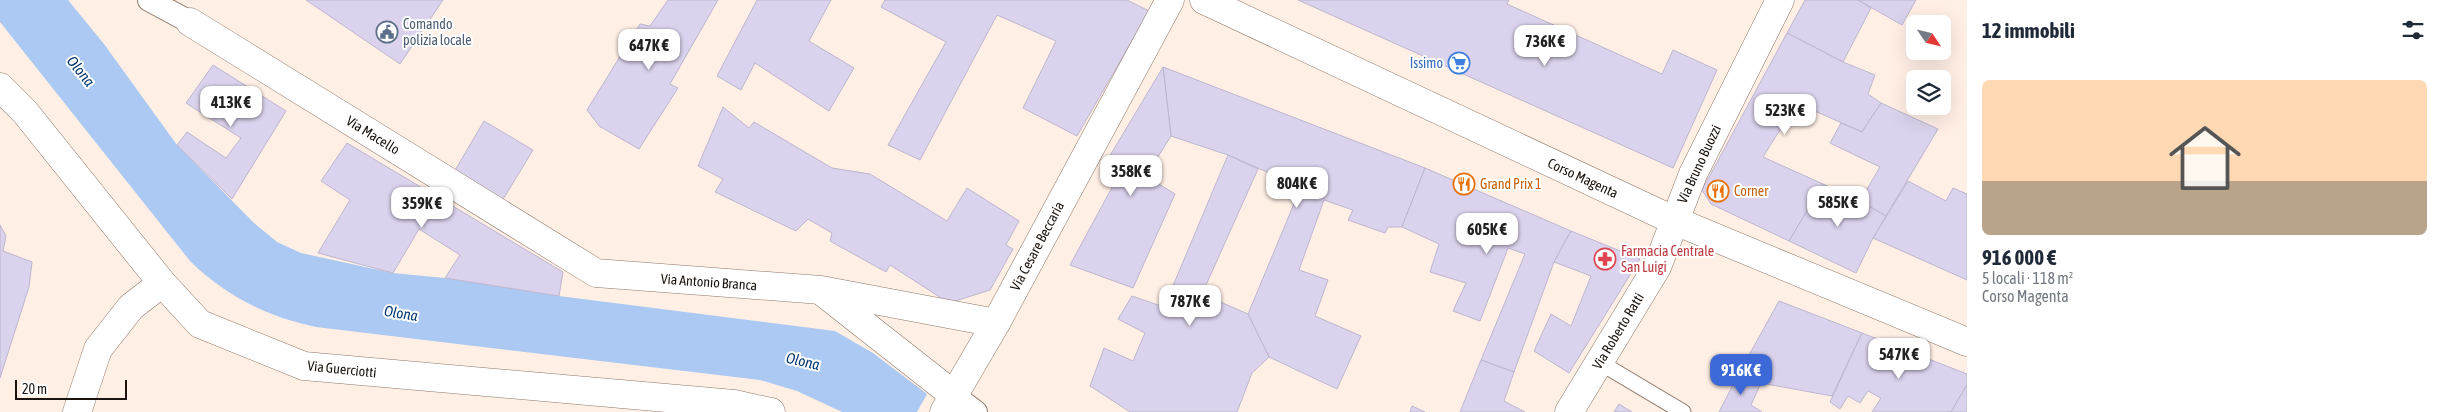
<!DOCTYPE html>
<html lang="it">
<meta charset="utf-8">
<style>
:root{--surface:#fff;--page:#f6f6f7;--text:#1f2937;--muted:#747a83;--accent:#3c68d8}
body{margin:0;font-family:"Asap Condensed",sans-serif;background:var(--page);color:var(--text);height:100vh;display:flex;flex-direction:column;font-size:19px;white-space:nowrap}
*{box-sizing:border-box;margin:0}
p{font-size:16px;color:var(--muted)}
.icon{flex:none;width:28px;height:28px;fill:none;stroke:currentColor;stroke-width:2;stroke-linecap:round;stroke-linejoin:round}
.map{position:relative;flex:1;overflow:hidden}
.drawer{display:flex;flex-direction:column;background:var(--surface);width:475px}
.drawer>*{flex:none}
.needle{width:32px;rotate:125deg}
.fabs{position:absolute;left:1906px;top:15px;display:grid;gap:10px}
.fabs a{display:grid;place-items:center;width:45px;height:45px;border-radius:8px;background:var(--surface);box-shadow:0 5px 20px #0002;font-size:25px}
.scale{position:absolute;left:15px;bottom:12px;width:112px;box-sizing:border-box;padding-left:5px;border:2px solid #1b130d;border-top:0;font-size:14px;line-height:18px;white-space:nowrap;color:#1b130d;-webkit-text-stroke:4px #fff;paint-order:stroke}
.price{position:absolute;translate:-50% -42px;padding:0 11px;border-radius:10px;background:#fff;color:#222;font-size:16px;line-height:32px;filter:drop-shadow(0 1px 2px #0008)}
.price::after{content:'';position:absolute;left:50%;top:30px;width:15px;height:11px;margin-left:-8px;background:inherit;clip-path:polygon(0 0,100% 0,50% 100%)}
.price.active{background:var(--accent);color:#fff}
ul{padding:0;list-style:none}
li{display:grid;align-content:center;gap:10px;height:265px;padding:0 15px}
li span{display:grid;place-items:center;height:155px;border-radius:8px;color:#555}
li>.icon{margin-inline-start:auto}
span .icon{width:90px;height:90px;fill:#fffc;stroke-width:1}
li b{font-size:21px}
h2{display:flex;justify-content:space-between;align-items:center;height:60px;padding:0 15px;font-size:21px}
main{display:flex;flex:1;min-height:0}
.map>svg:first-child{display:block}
.water{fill:#abc9f2}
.building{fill:#dbd3ed;stroke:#bdb6cf}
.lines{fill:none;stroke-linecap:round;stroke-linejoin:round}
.service-casing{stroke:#8e7868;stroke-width:17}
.pedestrian-casing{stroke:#8e7868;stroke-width:24}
.minor-casing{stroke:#8e7868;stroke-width:29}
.service{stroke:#fff;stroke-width:15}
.pedestrian{stroke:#fff;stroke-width:22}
.minor{stroke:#fff;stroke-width:28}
.labels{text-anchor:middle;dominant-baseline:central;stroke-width:4;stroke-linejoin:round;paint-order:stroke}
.service-label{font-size:14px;fill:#4e5e75;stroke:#fff;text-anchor:start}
.shop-label{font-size:14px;fill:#366cbe;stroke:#fff;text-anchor:end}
.street-label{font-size:14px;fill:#1b130d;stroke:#fff}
.food-label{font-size:14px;fill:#c56008;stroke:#fff;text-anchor:start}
.health-label{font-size:14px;fill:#be3a42;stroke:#fff;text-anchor:start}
.water-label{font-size:15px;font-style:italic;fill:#023770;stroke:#fff}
</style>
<main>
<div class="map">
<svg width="1967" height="412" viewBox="0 0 1967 412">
<rect width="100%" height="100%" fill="#ffefe5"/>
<path class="water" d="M 0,0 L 68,0 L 104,44 L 177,145 L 254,223 L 277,242 L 301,253 L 393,273 L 445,278 L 559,296 L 835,331 L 873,353 L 927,394 L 917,412 L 842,412 L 797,391 L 760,380 L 316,327 C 267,317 226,296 190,261 L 0,22 Z"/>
<g class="building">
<polygon points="306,0 443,0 400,64"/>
<polygon points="668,0 718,0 670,84 678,88 639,149 599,126 587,110 640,24 650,26"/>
<polygon points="757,0 831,0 809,41 854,68 829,111 755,63 741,90 717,76"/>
<polygon points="885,0 1127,0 1149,11 1077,136 1023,108 1056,41 997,15 920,160 888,145 946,42 881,7"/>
<polygon points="1298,0 1509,0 1507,4 1662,74 1673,50 1717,70 1673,168"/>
<polygon points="1805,0 1858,0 1871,8 1843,62 1787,33"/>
<polygon points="1858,0 1916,0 1902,25"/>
<polygon points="1787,33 1843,62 1875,75 1868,94 1881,103 1862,132 1797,103 1763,157 1823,184 1789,241 1711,204 1702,190"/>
<polygon points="213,65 286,111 232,199 177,145 187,132 226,158 241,138 186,103"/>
<polygon points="1163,67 1425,168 1402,227 1388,227 1385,233 1348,220 1353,210 1324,200 1299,270 1328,280 1315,316 1361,336 1337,389 1269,357 1248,314 1301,187 1228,155 1171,136"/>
<polygon points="1163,67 1171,136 1146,176 1175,194 1133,288 1070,265 1122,169 1108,159"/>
<polygon points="1881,103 1938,129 1886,216 1860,201 1880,167 1830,143 1841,123 1862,132"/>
<polygon points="723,107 749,128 754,122 832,168 870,174 947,221 967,188 1019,221 1006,245 1013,249 990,290 949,303 890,265 886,272 830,241 832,233 808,219 796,231 715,192 723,179 698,166"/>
<polygon points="484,121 533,150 502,201 454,172"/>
<polygon points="347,143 563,272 559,296 445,278 460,255 419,229 393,273 318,253 350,200 321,181"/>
<polygon points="1228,155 1258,169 1202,294 1248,314 1269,357 1252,373 1237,412 1130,412 1090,386 1104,348 1133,361 1145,333 1118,319 1132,296 1164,307"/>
<polygon points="1425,168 1571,231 1554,262 1514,372 1481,360 1525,254 1508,248 1480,321 1453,311 1466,283 1430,272 1439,244 1402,227"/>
<polygon points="1908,181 1946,201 1953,188 1967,194 1967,280 1873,238"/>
<polygon points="1823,184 1860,201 1886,216 1873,238 1856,273 1789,241"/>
<polygon points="0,225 6,236 3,251 32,262 29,287 0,378"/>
<polygon points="1571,231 1640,259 1569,373 1534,351 1551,314 1571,326 1591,276 1554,262"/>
<polygon points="1779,301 1862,333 1832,396 1761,383 1738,375"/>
<polygon points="1862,333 1967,374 1967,385 1951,412 1872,412 1881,398 1868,391 1860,403 1848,396 1840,409 1830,402"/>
<polygon points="1481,360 1514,372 1504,401 1525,412 1460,412"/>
<polygon points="1738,375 1761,383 1751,405 1762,412 1719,412"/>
<polygon points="1967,385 1967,412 1951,412"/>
<polygon points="1619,404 1632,412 1614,412"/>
<polygon points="1412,406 1425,412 1410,412"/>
</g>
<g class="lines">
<g class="service-casing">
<polyline id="service" points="1599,362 1683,412"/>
</g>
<g class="pedestrian-casing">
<g id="pedestrian">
<polyline points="149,0 190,22"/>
<polyline points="955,396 976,412"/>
</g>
</g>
<g class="minor-casing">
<g id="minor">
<polyline points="1204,0 1673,220 1967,342"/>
<polyline points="190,22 596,273 821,290 996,323"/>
<polyline points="0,87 25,112 162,283 200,324 304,366 734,404 771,412"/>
<polyline points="824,293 955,396"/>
<polyline points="77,412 98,349 131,307 162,283"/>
<polyline points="944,412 996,323 1170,0"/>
<polyline points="1569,412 1657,267 1693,174 1780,0"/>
</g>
</g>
<use href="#service" class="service"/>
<use href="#pedestrian" class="pedestrian"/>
<use href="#minor" class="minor"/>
</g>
<defs>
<g id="civic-ring" transform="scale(1.125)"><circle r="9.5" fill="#fff" stroke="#5c6f8a" stroke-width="1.5"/><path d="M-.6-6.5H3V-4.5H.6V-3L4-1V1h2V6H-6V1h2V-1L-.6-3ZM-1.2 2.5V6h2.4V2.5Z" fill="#5c6f8a"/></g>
<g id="supermarket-ring" transform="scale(1.125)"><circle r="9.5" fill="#fff" stroke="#3f7fe0" stroke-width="1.5"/><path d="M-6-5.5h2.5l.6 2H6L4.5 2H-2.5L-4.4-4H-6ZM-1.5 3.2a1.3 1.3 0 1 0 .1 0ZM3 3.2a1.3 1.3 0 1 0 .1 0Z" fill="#3f7fe0"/></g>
<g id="restaurant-ring" transform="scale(1.125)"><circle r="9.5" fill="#fff" stroke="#e8710a" stroke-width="1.5"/><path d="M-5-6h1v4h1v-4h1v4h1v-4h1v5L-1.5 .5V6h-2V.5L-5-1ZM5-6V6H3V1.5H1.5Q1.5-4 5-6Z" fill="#e8710a"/></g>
<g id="pharmacy-ring" transform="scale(1.125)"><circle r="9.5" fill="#fff" stroke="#e0444e" stroke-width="1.5"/><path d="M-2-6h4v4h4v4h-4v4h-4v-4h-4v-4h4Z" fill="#e0444e"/></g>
</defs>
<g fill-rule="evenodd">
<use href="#civic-ring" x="387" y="32"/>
<use href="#supermarket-ring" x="1459" y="63"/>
<use href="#restaurant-ring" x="1464" y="184"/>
<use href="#restaurant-ring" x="1718" y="191"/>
<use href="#pharmacy-ring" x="1605" y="259"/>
</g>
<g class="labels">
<g class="service-label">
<text x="403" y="24">Comando<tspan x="403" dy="16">polizia locale</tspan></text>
</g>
<g class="shop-label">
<text x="1443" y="63">Issimo</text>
</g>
<g class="street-label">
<text transform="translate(373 135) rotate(32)">Via Macello</text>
<text transform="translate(1699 164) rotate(-65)">Via Bruno Buozzi</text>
<text transform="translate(1583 178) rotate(25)">Corso Magenta</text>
<text transform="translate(1037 246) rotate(-62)">Via Cesare Beccaria</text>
<text transform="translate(709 282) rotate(4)">Via Antonio Branca</text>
<text transform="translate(1618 331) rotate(-59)">Via Roberto Ratti</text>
<text transform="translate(342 369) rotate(6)">Via Guerciotti</text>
</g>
<g class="food-label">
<text x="1480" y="184">Grand Prix 1</text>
<text x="1734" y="191">Corner</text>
</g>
<g class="health-label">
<text x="1621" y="251">Farmacia Centrale<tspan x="1621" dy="16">San Luigi</tspan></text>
</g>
<g class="water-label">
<text transform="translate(81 71) rotate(51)">Olona</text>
<text transform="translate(401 313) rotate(9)">Olona</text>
<text transform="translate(803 361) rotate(13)">Olona</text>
</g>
</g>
</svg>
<div class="fabs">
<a><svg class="needle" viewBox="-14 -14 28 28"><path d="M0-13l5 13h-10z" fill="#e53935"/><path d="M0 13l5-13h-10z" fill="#747a83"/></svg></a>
<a><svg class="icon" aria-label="layers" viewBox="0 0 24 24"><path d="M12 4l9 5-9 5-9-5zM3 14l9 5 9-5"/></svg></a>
</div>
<div class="scale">20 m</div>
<b class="price" style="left:1545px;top:67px">736K €</b>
<b class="price" style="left:649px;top:71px">647K €</b>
<b class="price" style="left:231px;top:128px">413K €</b>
<b class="price" style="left:1785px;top:136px">523K €</b>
<b class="price" style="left:1131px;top:197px">358K €</b>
<b class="price" style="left:1297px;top:209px">804K €</b>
<b class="price" style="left:1838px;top:228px">585K €</b>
<b class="price" style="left:422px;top:229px">359K €</b>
<b class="price" style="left:1487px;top:255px">605K €</b>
<b class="price" style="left:1190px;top:327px">787K €</b>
<b class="price" style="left:1899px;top:380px">547K €</b>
<b class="price active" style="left:1741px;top:396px">916K €</b>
</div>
<section class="drawer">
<h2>12 immobili<svg class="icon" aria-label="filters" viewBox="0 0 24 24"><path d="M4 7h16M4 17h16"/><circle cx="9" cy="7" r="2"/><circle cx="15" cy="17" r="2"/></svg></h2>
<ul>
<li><span style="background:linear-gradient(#ffd9b3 65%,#b9a48a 0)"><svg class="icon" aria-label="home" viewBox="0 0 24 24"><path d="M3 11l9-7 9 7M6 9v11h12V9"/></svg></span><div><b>916 000 €</b><p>5 locali · 118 m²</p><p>Corso Magenta</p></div></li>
</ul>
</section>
</main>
